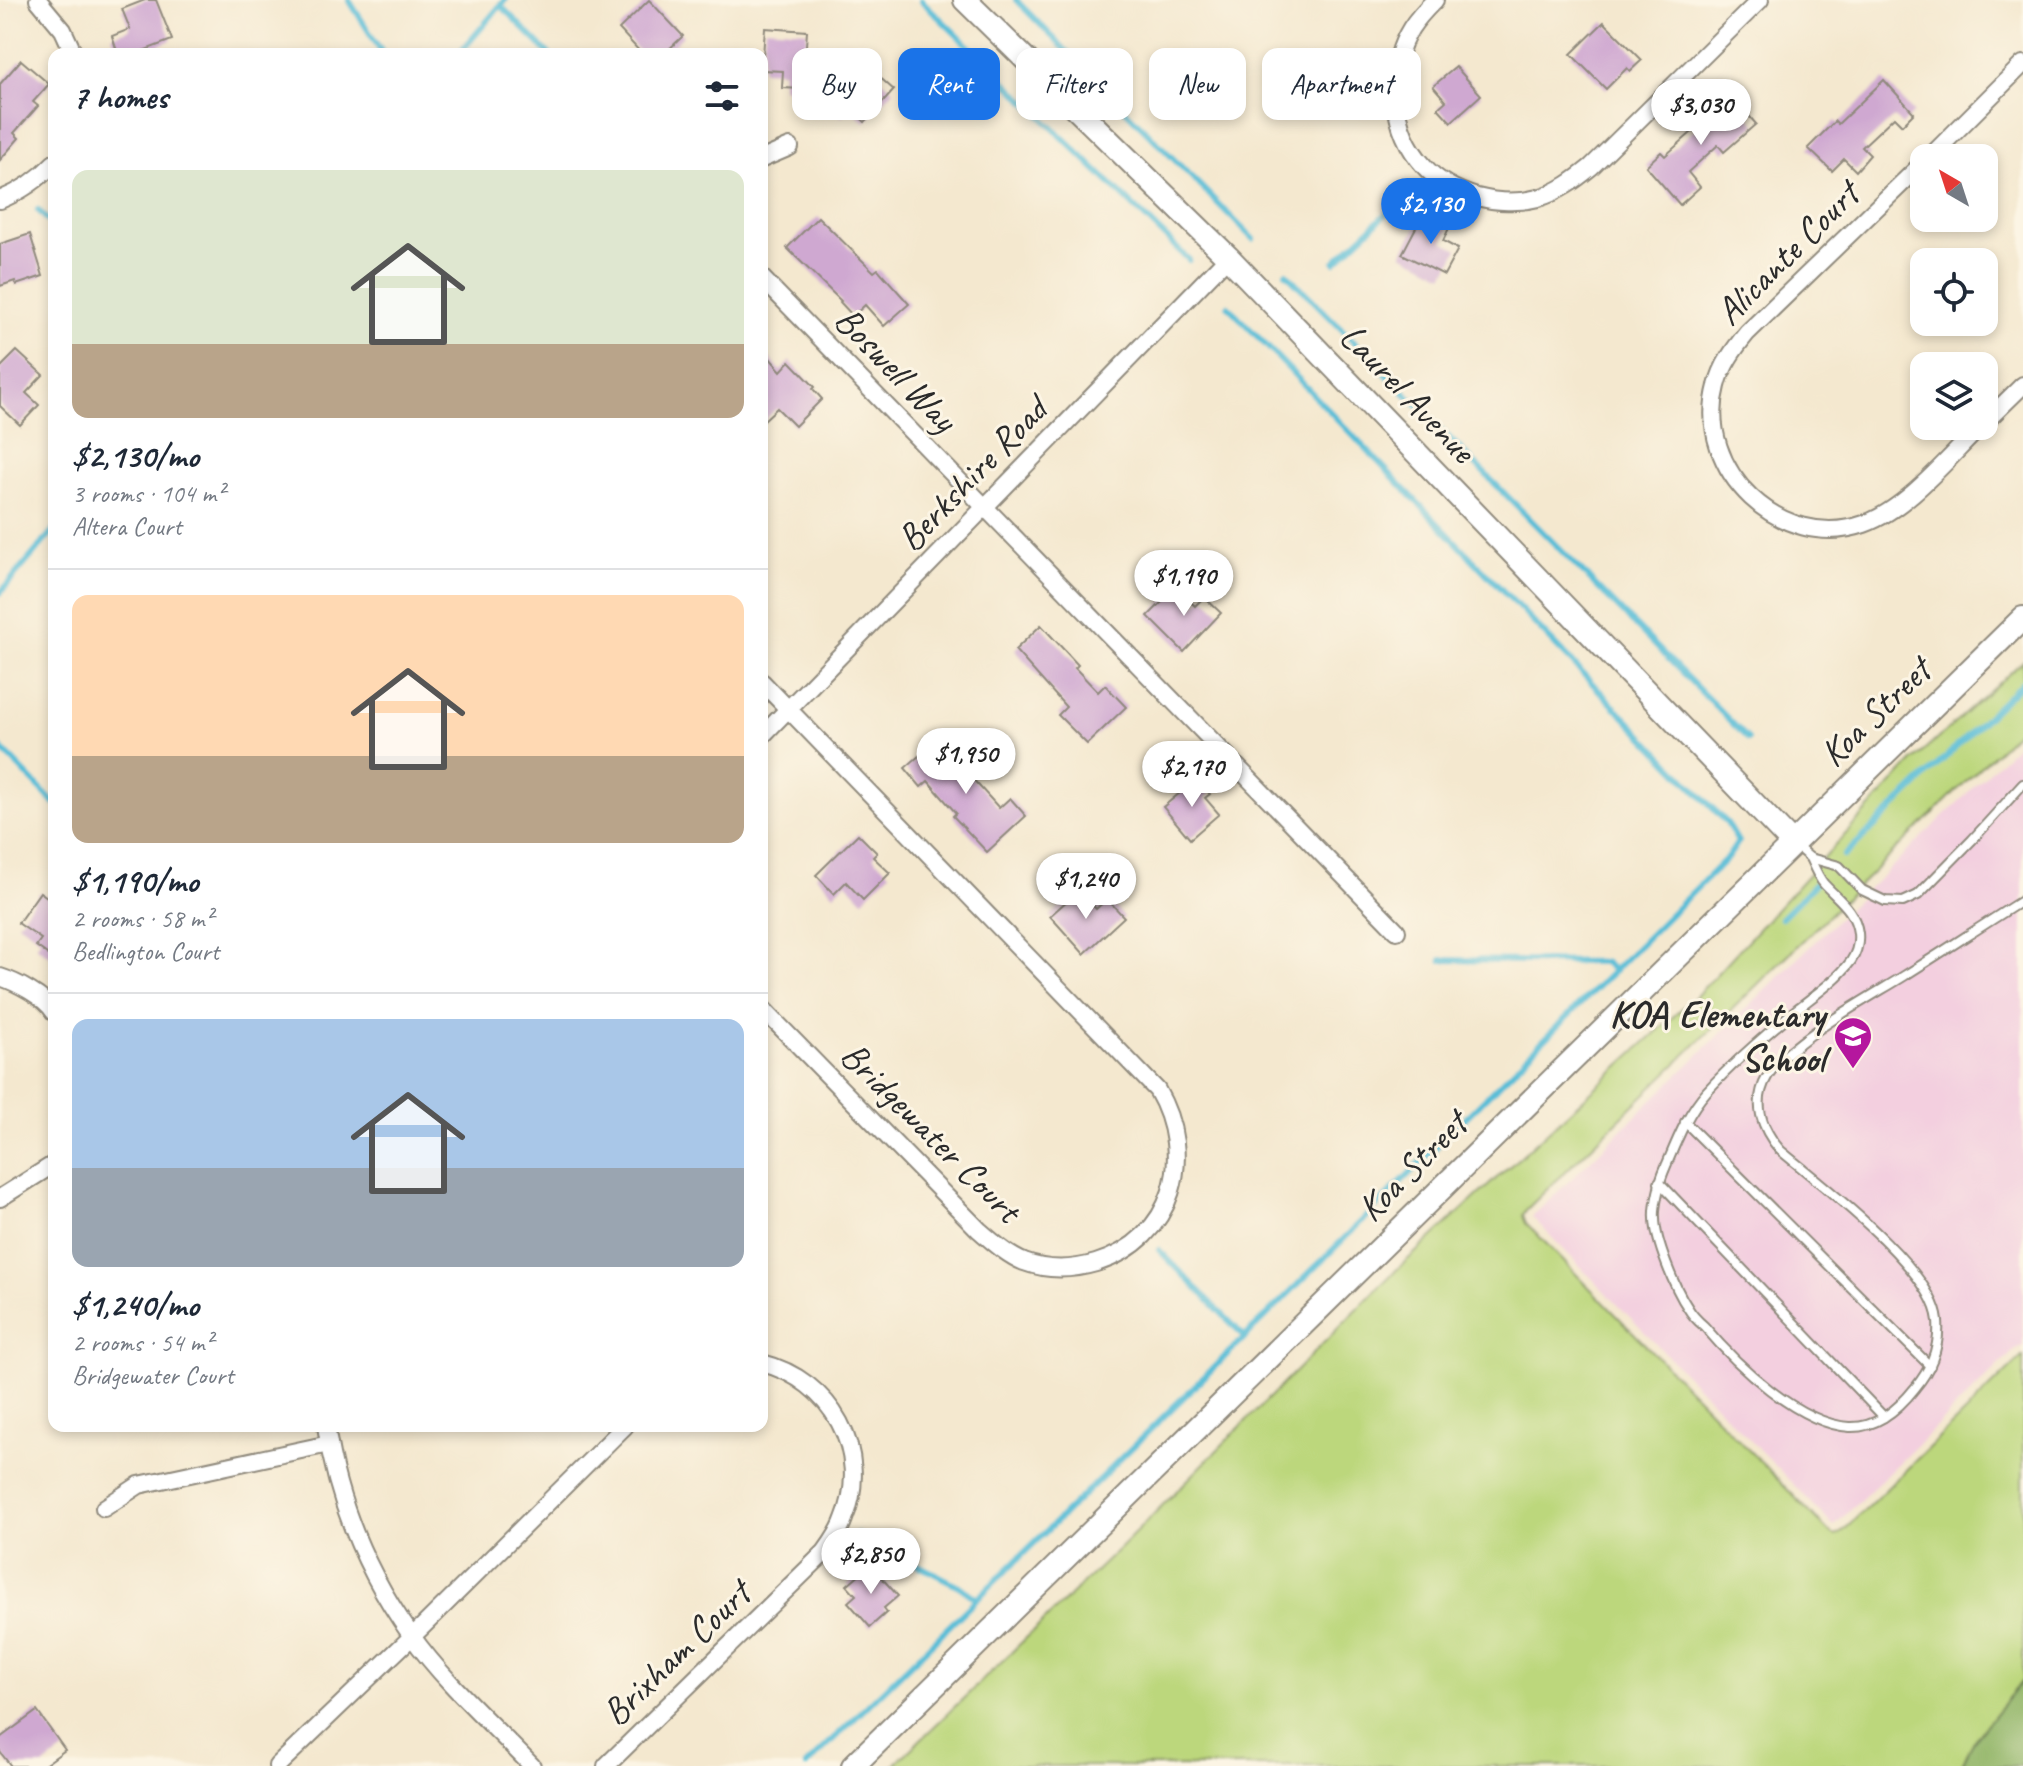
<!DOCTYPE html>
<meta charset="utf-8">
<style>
:root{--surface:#fff;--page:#f6f6f7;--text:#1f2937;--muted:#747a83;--line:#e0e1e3;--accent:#1a73e8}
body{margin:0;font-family:Caveat,sans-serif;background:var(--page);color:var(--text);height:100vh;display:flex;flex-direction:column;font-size:30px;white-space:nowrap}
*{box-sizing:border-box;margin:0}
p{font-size:26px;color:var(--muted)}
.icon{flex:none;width:44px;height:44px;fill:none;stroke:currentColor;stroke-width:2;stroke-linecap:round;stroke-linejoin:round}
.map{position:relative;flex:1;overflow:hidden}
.drawer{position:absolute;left:48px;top:48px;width:720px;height:1384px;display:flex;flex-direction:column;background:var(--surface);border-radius:16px;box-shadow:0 4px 12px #0003}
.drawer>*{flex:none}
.banner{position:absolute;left:792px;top:48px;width:760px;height:72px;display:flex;gap:16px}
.needle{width:52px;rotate:321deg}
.tools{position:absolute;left:1910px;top:144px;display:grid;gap:16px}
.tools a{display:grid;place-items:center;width:88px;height:88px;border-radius:16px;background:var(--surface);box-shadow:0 4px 12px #0003;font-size:40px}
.price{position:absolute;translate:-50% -68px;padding:0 18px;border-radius:28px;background:#fff;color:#222;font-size:26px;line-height:52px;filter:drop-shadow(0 2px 4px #0008)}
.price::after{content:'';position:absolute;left:50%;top:48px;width:24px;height:18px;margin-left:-12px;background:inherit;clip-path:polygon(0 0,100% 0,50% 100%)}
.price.active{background:var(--accent);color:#fff}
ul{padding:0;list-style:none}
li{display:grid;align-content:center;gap:16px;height:424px;padding:0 24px}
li+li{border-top:2px solid var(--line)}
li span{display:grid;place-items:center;height:248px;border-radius:16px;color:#555}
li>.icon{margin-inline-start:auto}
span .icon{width:144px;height:144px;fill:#fffc;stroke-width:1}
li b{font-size:34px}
h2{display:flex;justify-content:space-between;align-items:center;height:96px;padding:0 24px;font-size:34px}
.pill{padding:0 28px;border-radius:16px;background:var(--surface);box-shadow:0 4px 12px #0003;font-size:28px;line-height:72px}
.pill.active{background:var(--accent);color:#fff}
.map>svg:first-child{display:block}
.built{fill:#f3cfdf}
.green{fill:#bcd77c;stroke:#748154;stroke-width:2}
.forest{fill:#95b86c;stroke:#60724c;stroke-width:2}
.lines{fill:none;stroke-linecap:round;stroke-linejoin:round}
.stream{stroke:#59bdd7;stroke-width:6}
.building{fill:#cfa8d1}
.service-casing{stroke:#908a7d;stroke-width:12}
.minor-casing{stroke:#908a7d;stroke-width:20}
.secondary-casing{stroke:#908a7d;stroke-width:26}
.service{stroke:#fff;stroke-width:8}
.minor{stroke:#fff;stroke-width:16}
.secondary{stroke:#fff;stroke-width:22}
.labels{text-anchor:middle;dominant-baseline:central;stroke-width:6;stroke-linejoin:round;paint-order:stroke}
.street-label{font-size:38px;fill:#2b2b2b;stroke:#fcf5e5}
.poi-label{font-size:38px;font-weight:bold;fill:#2b2b2b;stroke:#fcf5e5;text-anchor:end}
</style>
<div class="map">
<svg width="2023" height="1766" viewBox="0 0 2023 1766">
<rect width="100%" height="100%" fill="#fcf5e5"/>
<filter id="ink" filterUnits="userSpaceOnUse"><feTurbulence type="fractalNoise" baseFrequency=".0125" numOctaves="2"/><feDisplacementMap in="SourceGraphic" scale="16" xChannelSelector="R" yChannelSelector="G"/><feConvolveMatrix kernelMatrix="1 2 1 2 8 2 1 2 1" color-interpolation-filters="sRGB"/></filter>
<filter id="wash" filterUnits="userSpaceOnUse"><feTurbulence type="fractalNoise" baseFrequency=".006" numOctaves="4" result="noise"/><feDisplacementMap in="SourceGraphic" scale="32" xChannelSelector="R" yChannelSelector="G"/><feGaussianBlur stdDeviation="1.8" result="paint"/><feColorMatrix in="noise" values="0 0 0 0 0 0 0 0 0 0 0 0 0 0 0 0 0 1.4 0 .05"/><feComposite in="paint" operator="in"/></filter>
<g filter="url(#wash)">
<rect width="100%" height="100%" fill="#f4e8cf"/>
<polygon class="built" points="2023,739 2023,1346 2016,1349 1834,1526 1532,1217"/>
<polygon class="green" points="2023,661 2023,726 1526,1210 1523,1215 1526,1223 1831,1534 1836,1536 1841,1533 2023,1356 2023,1680 1976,1737 1961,1766 893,1766 1123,1545 1391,1275 1700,992 1913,761"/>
<polygon class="forest" points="2023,1680 2023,1766 1961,1766 1976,1737"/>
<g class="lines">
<g class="stream">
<polyline points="349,0 383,54"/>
<polyline points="921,0 1189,260"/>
<polyline points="1016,0 1253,239"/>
<polyline points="500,5 549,54"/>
<polyline points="459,54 505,0"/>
<polyline points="38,210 54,227"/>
<polyline points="1335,262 1416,185"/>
<polyline points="1286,273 1748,739"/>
<polyline points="0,593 54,530"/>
<polyline points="0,747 54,803"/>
<polyline points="1844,856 2023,682"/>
<polyline points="1781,918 1815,884"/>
<polyline points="1442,960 1604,962 1614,971"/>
<polyline points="1159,1250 1245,1337"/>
<polyline points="857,1534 959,1586 977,1599"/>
<polyline points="806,1766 1245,1337 1728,857 1738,842 1727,823 1228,306"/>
</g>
</g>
<g id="blocks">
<g class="building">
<polygon points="145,0 156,0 172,40 135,54 118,54 112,36 130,29 122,9"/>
<polygon points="649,0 683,36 664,54 642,54 619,29"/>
<polygon points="1604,22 1642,60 1630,71 1627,68 1606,89 1571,54"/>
<polygon points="765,28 807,31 803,89 782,88 783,71 762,70"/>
<polygon points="858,58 894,90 865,122 850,108 842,117 822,98"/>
<polygon points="21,60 49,84 33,102 38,106 14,133 19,138 0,160 0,84"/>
<polygon points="1456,67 1481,95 1451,122 1438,108 1446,101 1433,86"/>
<polygon points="1884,80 1914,113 1902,125 1894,117 1862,147 1870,155 1856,171 1844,159 1832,171 1808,148 1835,121 1838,124"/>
<polygon points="1729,93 1756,124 1724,152 1718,145 1688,172 1700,187 1680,205 1646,166 1661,152 1665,156 1700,125 1697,122"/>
<polygon points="1423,214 1449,228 1443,241 1458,249 1444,275 1402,254"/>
<polygon points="818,217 874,272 878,269 909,304 884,326 865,305 853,316 840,302 841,301 787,248"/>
<polygon points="30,234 43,276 16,285 15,281 0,286 0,244"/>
<polygon points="762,349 781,371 790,361 815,387 813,389 822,399 795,426 777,408 762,422"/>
<polygon points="17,351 43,375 26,393 39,405 20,425 0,406 0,368"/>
<polygon points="1176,588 1195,606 1204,597 1221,613 1184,652 1148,616"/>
<polygon points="1041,625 1078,665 1075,668 1098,692 1105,685 1126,707 1087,744 1058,715 1066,707 1015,650"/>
<polygon points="946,742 972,772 969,775 999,808 1010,798 1026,816 987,852 953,816 956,813 928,781 921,787 905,768 927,749 932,755"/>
<polygon points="1197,779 1210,794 1205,798 1219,814 1190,839 1163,807"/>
<polygon points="858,834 877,853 873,857 890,873 863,900 846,882 834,894 816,875"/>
<polygon points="1079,890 1096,909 1107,899 1124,917 1084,954 1050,916"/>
<polygon points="40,892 54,902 54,959 36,946 41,939 18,923"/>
<polygon points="870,1565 898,1596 884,1608 887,1612 870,1627 848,1602 856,1595 847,1585"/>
<polygon points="37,1711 65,1750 43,1766 11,1766 0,1752 0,1738"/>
</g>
</g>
</g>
<g filter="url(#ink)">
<use href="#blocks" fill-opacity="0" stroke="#908a7d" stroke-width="2"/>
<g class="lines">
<g class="service-casing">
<g id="service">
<polyline points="1796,846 1810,858 1839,866 1862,890 1885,901 1903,902 1918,895 1972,840 2023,784"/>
<path d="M 1810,858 C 1814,867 1818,877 1824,884 C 1839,900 1855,910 1858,933 C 1859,943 1857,952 1851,961 C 1837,980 1815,995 1797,1009 C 1765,1035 1735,1061 1707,1091 C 1689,1111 1679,1135 1669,1159 C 1665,1169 1660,1178 1659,1188 C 1657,1197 1654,1208 1655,1218 C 1655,1241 1675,1289 1688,1308 C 1692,1315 1698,1321 1704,1326 C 1736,1364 1798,1424 1850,1427 C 1878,1428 1900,1407 1915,1388 C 1931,1369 1940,1346 1938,1321 C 1933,1268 1820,1184 1780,1150 C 1762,1129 1752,1103 1767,1077 C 1787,1042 1869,998 1904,976 C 1944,951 1983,925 2023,900"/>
<polyline points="1685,1122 1930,1366"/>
<polyline points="1659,1182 1884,1417"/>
</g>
</g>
<g class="minor-casing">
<g id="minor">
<polyline points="38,0 63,30 74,54"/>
<path d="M 1435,0 C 1426,9 1418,17 1411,28 C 1385,70 1391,130 1424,166 C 1438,182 1457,191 1477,197 C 1496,202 1519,203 1538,198 C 1559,192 1575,180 1591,167 L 1760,0"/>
<polyline points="1929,158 2023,64"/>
<polyline points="762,159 790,147"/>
<path d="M 1924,162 L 1747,333 C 1734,349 1722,365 1717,386 C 1694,470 1782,553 1864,524 C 1907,509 1949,457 1981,426"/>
<path d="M 0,200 C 22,191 38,180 54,163"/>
<polyline points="762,278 1397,931"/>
<polyline points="1984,423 2023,385"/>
<path d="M 762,682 L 1157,1090 C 1196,1157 1174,1239 1096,1263 C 1072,1270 1048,1271 1024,1262 C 1007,1255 993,1242 979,1230 L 762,1008"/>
<polyline points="762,736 1228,257"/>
<path d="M 0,977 C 16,982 45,997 54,1012"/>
<polyline points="0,1198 54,1164"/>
<path d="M 326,1426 C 337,1502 367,1573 411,1635 C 445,1683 492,1724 532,1766"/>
<polyline points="104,1508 139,1485 329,1444"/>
<polyline points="277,1766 423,1626 625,1426"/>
<path d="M 606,1766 L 825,1552 C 833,1541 840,1531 844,1519 C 872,1452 831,1380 762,1363"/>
</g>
</g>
<g class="secondary-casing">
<g id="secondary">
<polyline points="965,0 1228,257 1792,843"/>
<polyline points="853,1766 2023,618"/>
</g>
</g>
<use href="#service" class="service"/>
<use href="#minor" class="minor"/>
<use href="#secondary" class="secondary"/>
</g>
</g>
<defs>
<g id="school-pin" transform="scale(2)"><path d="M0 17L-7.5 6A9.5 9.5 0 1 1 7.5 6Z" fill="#b5179e" stroke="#fcf5e5"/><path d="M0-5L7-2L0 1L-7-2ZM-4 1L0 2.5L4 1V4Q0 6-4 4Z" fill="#fff"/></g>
</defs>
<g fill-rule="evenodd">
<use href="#school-pin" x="1853" y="1036"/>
</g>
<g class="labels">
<g class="street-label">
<text transform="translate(1787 253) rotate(-45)">Alicante Court</text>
<text transform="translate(896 369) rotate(46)">Boswell Way</text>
<text transform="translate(1408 393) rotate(46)">Laurel Avenue</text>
<text transform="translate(972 474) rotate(-46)">Berkshire Road</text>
<text transform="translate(1875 712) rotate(-44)">Koa Street</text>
<text transform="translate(931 1132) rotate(45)">Bridgewater Court</text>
<text transform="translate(1412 1166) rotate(-45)">Koa Street</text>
<text transform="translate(676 1653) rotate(-44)">Brixham Court</text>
</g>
<g class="poi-label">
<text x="1825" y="1014">KOA Elementary<tspan x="1825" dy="44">School</tspan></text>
</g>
</g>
</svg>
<div class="tools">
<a><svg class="needle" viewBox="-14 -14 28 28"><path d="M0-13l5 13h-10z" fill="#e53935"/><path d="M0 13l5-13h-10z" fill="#747a83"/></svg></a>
<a><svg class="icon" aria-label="locate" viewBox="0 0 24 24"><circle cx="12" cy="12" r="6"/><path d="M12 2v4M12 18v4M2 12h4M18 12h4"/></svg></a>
<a><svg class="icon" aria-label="layers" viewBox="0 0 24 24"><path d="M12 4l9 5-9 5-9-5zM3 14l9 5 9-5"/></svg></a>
</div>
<b class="price" style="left:1701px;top:147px">$3,030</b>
<b class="price active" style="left:1431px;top:246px">$2,130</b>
<b class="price" style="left:1184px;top:618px">$1,190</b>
<b class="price" style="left:966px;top:796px">$1,950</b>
<b class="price" style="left:1192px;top:809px">$2,170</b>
<b class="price" style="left:1086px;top:921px">$1,240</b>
<b class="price" style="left:871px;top:1596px">$2,850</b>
<div class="banner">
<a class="pill">Buy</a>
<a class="pill active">Rent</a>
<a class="pill">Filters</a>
<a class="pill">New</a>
<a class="pill">Apartment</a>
</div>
<section class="drawer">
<h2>7 homes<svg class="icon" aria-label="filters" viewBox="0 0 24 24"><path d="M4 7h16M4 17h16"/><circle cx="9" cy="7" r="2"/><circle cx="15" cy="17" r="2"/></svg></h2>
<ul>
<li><span style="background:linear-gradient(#dfe7d0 70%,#b9a48a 0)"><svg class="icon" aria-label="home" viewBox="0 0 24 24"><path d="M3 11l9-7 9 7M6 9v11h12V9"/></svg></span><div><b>$2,130/mo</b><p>3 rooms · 104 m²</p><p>Altera Court</p></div></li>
<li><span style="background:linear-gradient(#ffd9b3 65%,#b9a48a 0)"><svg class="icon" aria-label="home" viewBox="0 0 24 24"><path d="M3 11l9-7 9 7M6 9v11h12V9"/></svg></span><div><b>$1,190/mo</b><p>2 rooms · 58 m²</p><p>Bedlington Court</p></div></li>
<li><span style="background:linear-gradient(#a9c7e8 60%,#9aa5b1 0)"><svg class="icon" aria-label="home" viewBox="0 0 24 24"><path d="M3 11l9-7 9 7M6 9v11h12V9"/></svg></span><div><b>$1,240/mo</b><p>2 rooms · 54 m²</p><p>Bridgewater Court</p></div></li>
</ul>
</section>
</div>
